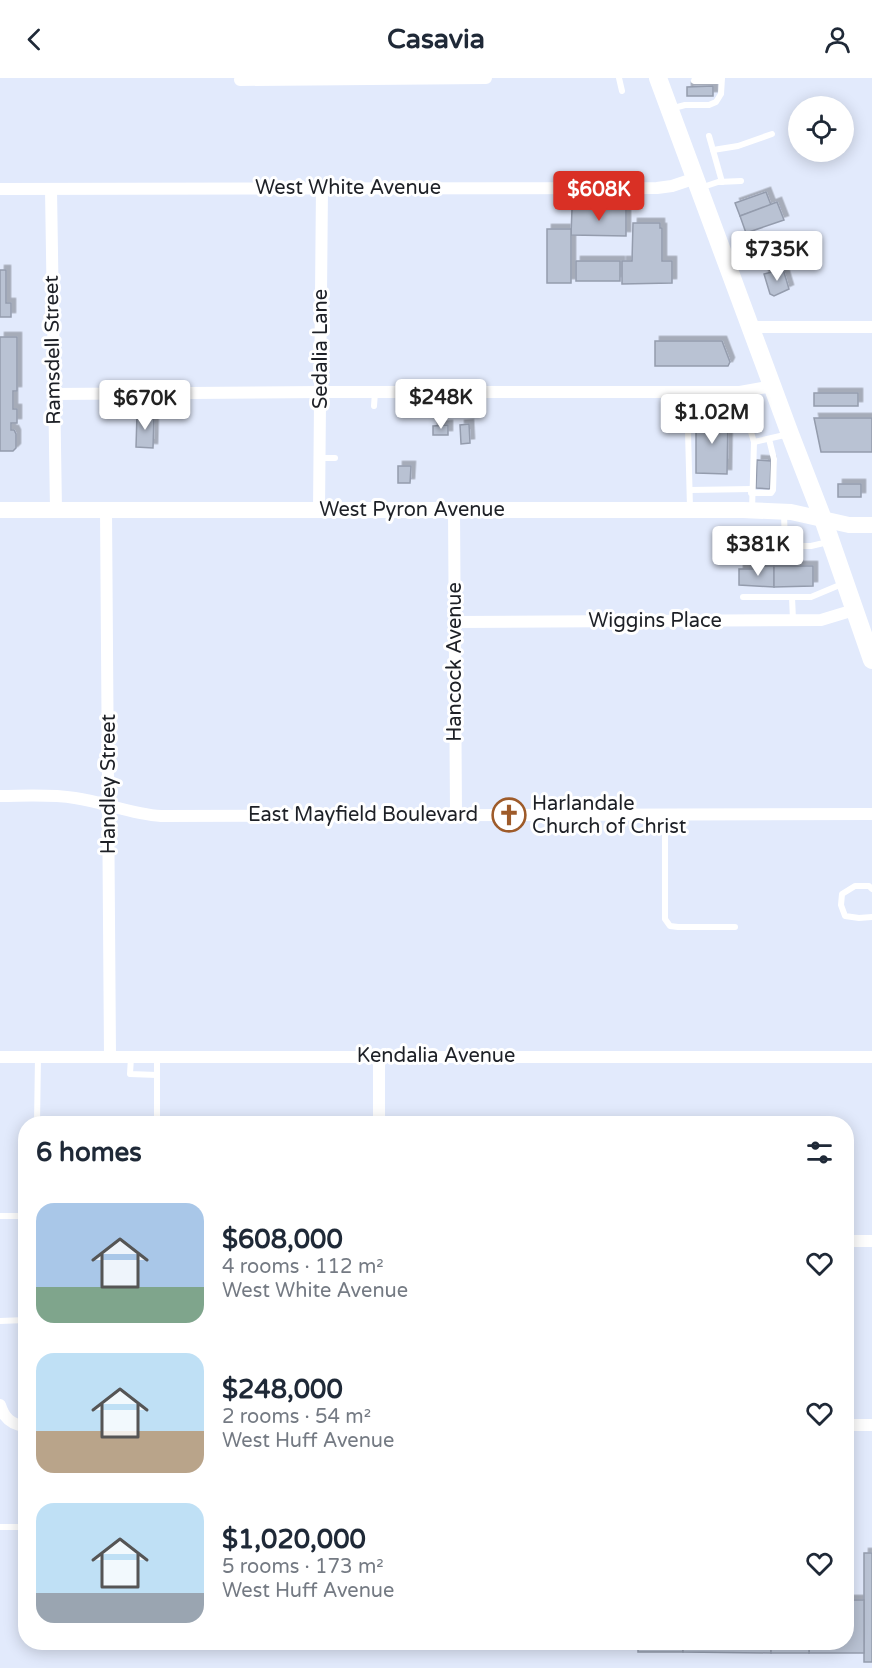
<!DOCTYPE html>
<meta charset="utf-8">
<style>
:root{--surface:#fff;--page:#f2f2f3;--text:#1f2937;--muted:#747a83;--accent:#d93025}
body{margin:0;font-family:"Varela Round",sans-serif;background:var(--page);color:var(--text);height:100vh;display:flex;flex-direction:column;font-size:22px;white-space:nowrap}
*{box-sizing:border-box;margin:0}
p{font-size:20px;color:var(--muted)}
.icon{flex:none;width:33px;height:33px;fill:none;stroke:currentColor;stroke-width:2;stroke-linecap:round;stroke-linejoin:round}
.map{position:relative;flex:1;overflow:hidden}
.sheet{position:absolute;left:18px;top:1038px;width:836px;height:534px;display:flex;flex-direction:column;background:var(--surface);border-radius:24px;box-shadow:0 3px 15px #0003}
.sheet>*{flex:none}
.controls{position:absolute;left:788px;top:18px;display:grid;gap:12px}
.controls a{display:grid;place-items:center;width:66px;height:66px;border-radius:50%;background:var(--surface);box-shadow:0 3px 15px #0003;font-size:30px}
.price{position:absolute;translate:-50% -51px;padding:0 14px;border-radius:6px;background:#fff;color:#222;font-size:20px;line-height:39px;filter:drop-shadow(0 2px 3px #0008)}
.price::after{content:'';position:absolute;left:50%;top:36px;width:18px;height:14px;margin-left:-9px;background:inherit;clip-path:polygon(0 0,100% 0,50% 100%)}
.price.selected{background:var(--accent);color:#fff}
ul{padding:0;list-style:none}
li{display:flex;align-items:center;gap:18px;height:150px;padding:0 18px}
li span{display:grid;place-items:center;flex:none;width:168px;height:120px;border-radius:18px;color:#555}
li>.icon{margin-inline-start:auto}
span .icon{width:72px;height:72px;fill:#fffc;stroke-width:1}
li b{font-size:26px}
h2{display:flex;justify-content:space-between;align-items:center;height:72px;padding:0 18px;font-size:26px}
header{display:flex;justify-content:space-between;align-items:center;height:78px;padding:0 18px;background:var(--surface);font-size:27px;font-weight:700}
.map>svg:first-child{display:block}
.building{fill:#b9c2d3;stroke:#949cad;stroke-width:1.5;filter:url(#shadow)}
.lines{fill:none;stroke-linecap:round;stroke-linejoin:round}
.service{stroke:#fff;stroke-width:6}
.minor{stroke:#fff;stroke-width:12}
.tertiary{stroke:#fff;stroke-width:16}
.secondary{stroke:#fff;stroke-width:18}
.labels{text-anchor:middle;dominant-baseline:central;stroke-width:6;stroke-linejoin:round;paint-order:stroke}
.street-label{font-size:20px;fill:#1d2026;stroke:#fff}
.poi-label{font-size:20px;fill:#1d2026;stroke:#fff;text-anchor:start}
</style>
<header><svg class="icon" aria-label="back" viewBox="0 0 24 24"><path d="M15 5l-7 7 7 7"/></svg>Casavia<svg class="icon" aria-label="person" viewBox="0 0 24 24"><circle cx="12" cy="8" r="4"/><path d="M4 21q1-7 8-7t8 7"/></svg></header>
<div class="map">
<svg width="872" height="1590" viewBox="0 0 872 1590">
<defs>
<filter id="shadow"><feDropShadow dx="4.5" dy="-4.5" stdDeviation="0" flood-color="#0004"/></filter>
</defs>
<rect width="100%" height="100%" fill="#e2eafc"/>
<g class="building">
<polygon points="713,8 713,18 687,18 687,9"/>
<polygon points="766,114 771,127 740,138 735,125"/>
<polygon points="777,124 784,142 746,155 740,138"/>
<polygon points="572,131 626,131 626,158 571,157"/>
<polygon points="633,145 660,145 660,150 662,150 662,183 672,183 672,205 622,206 622,183 632,183"/>
<rect x="547" y="151" width="24" height="54"/>
<rect x="576" y="183" width="44" height="20"/>
<polygon points="783,191 789,211 774,218 770,216 764,196"/>
<polygon points="0,192 6,192 6,225 11,225 11,239 0,239"/>
<polygon points="0,259 17,259 17,313 13,313 13,331 17,331 17,345 11,345 11,352 14,352 16,356 16,370 13,373 0,373"/>
<polygon points="655,263 722,263 730,284 728,288 655,288"/>
<rect x="814" y="315" width="44" height="13"/>
<polygon points="137,336 154,337 153,370 136,369"/>
<polygon points="696,339 728,339 727,396 696,395"/>
<polygon points="814,340 872,340 872,374 821,374"/>
<polygon points="469,346 470,365 461,366 460,347"/>
<polygon points="448,347 448,357 433,357 433,348"/>
<polygon points="757,382 771,383 770,411 756,410"/>
<polygon points="398,388 411,388 410,405 398,405"/>
<rect x="838" y="406" width="23" height="13"/>
<polygon points="755,488 774,488 774,509 739,507 739,491 755,491"/>
<polygon points="774,488 813,488 813,508 774,509"/>
<rect x="864" y="1475" width="8" height="109"/>
<polygon points="846,1522 864,1522 864,1575 809,1575 809,1564 846,1564"/>
<rect x="638" y="1564" width="45" height="10"/>
<polygon points="683,1564 771,1564 771,1575 683,1574"/>
<rect x="771" y="1564" width="38" height="11"/>
</g>
<g class="lines">
<g class="service">
<polyline points="619,0 622,13"/>
<polyline points="695,0 694,3 721,3"/>
<polyline points="670,31 685,27 709,27 716,24 721,16 722,0"/>
<polyline points="709,58 722,104"/>
<polyline points="713,72 738,68 772,56"/>
<polyline points="700,110 718,104 741,103"/>
<polyline points="745,313 747,341 754,364 752,432"/>
<polyline points="687,315 690,430"/>
<polyline points="374,328 375,314"/>
<polyline points="754,364 789,356"/>
<polyline points="320,380 335,380"/>
<polyline points="690,412 752,411"/>
<polyline points="751,415 771,415 773,412 774,381 769,361"/>
<polyline points="784,435 785,468 811,468 828,464"/>
<polyline points="763,468 785,468"/>
<polyline points="743,519 811,519 842,506"/>
<polyline points="792,519 793,542"/>
<polyline points="665,736 665,841 670,848 678,849 735,849"/>
<polyline points="872,811 869,808 855,808 842,816 841,827 845,838 859,840 872,839"/>
<polyline points="131,979 130,996 157,997"/>
<polyline points="157,979 157,1046"/>
<polyline points="37,1046 38,979"/>
<polyline points="0,1138 26,1138"/>
<polyline points="0,1243 26,1242"/>
<polyline points="0,1449 26,1449"/>
</g>
<g class="minor">
<polyline points="240,2 486,0"/>
<polyline points="0,111 657,110 672,108 696,100"/>
<polyline points="51,111 56,432"/>
<polyline points="750,249 872,249"/>
<polyline points="54,316 321,314 740,314 772,308"/>
<polyline points="106,432 110,979"/>
<polyline points="319,432 322,109"/>
<polyline points="454,432 456,736"/>
<polyline points="455,544 821,542 854,532"/>
<path d="M 0,718 C 24,718 50,716 75,720 C 104,724 131,736 161,738 L 872,736"/>
<polyline points="379,978 379,1046"/>
<polyline points="0,979 872,979"/>
<polyline points="846,1163 872,1163"/>
<path d="M 0,1327 C 4,1340 11,1347 26,1348"/>
<polyline points="846,1347 872,1347"/>
</g>
<polyline class="tertiary" points="0,432 743,432 791,434 849,447 872,447"/>
<polyline class="secondary" points="658,0 790,356 823,441 872,582"/>
</g>
<defs>
<g id="church-ring" transform="scale(1.725)"><circle r="9.5" fill="#fff" stroke="#9e5b2a" stroke-width="1.5"/><path d="M-1.2-6h2.4v3.5h3.3v2.4h-3.3V6h-2.4V-.1h-3.3v-2.4h3.3Z" fill="#9e5b2a"/></g>
</defs>
<g fill-rule="evenodd">
<use href="#church-ring" x="509" y="737"/>
</g>
<g class="labels">
<g class="street-label">
<text x="348" y="110">West White Avenue</text>
<text transform="translate(321 271) rotate(-90)">Sedalia Lane</text>
<text transform="translate(53 272) rotate(-91)">Ramsdell Street</text>
<text x="412" y="432">West Pyron Avenue</text>
<text x="655" y="543">Wiggins Place</text>
<text transform="translate(455 584) rotate(-90)">Hancock Avenue</text>
<text transform="translate(109 706) rotate(-90)">Handley Street</text>
<text x="363" y="737">East Mayfield Boulevard</text>
<text x="436" y="978">Kendalia Avenue</text>
</g>
<g class="poi-label">
<text x="532" y="726">Harlandale<tspan x="532" dy="23">Church of Christ</tspan></text>
</g>
</g>
</svg>
<div class="controls">
<a><svg class="icon" aria-label="locate" viewBox="0 0 24 24"><circle cx="12" cy="12" r="6"/><path d="M12 2v4M12 18v4M2 12h4M18 12h4"/></svg></a>
</div>
<b class="price selected" style="left:599px;top:144px">$608K</b>
<b class="price" style="left:777px;top:204px">$735K</b>
<b class="price" style="left:441px;top:352px">$248K</b>
<b class="price" style="left:145px;top:353px">$670K</b>
<b class="price" style="left:712px;top:367px">$1.02M</b>
<b class="price" style="left:758px;top:499px">$381K</b>
<section class="sheet">
<h2>6 homes<svg class="icon" aria-label="filters" viewBox="0 0 24 24"><path d="M4 7h16M4 17h16"/><circle cx="9" cy="7" r="2"/><circle cx="15" cy="17" r="2"/></svg></h2>
<ul>
<li><span style="background:linear-gradient(#a9c7e8 70%,#7fa58c 0)"><svg class="icon" aria-label="home" viewBox="0 0 24 24"><path d="M3 11l9-7 9 7M6 9v11h12V9"/></svg></span><div><b>$608,000</b><p>4 rooms · 112 m²</p><p>West White Avenue</p></div><svg class="icon" aria-label="heart" viewBox="0 0 24 24"><path d="M12 20l-8-8c-3-5 5-10 8-4 3-6 11-1 8 4z"/></svg></li>
<li><span style="background:linear-gradient(#bfe0f5 65%,#b9a48a 0)"><svg class="icon" aria-label="home" viewBox="0 0 24 24"><path d="M3 11l9-7 9 7M6 9v11h12V9"/></svg></span><div><b>$248,000</b><p>2 rooms · 54 m²</p><p>West Huff Avenue</p></div><svg class="icon" aria-label="heart" viewBox="0 0 24 24"><path d="M12 20l-8-8c-3-5 5-10 8-4 3-6 11-1 8 4z"/></svg></li>
<li><span style="background:linear-gradient(#bfe0f5 75%,#9aa5b1 0)"><svg class="icon" aria-label="home" viewBox="0 0 24 24"><path d="M3 11l9-7 9 7M6 9v11h12V9"/></svg></span><div><b>$1,020,000</b><p>5 rooms · 173 m²</p><p>West Huff Avenue</p></div><svg class="icon" aria-label="heart" viewBox="0 0 24 24"><path d="M12 20l-8-8c-3-5 5-10 8-4 3-6 11-1 8 4z"/></svg></li>
</ul>
</section>
</div>
